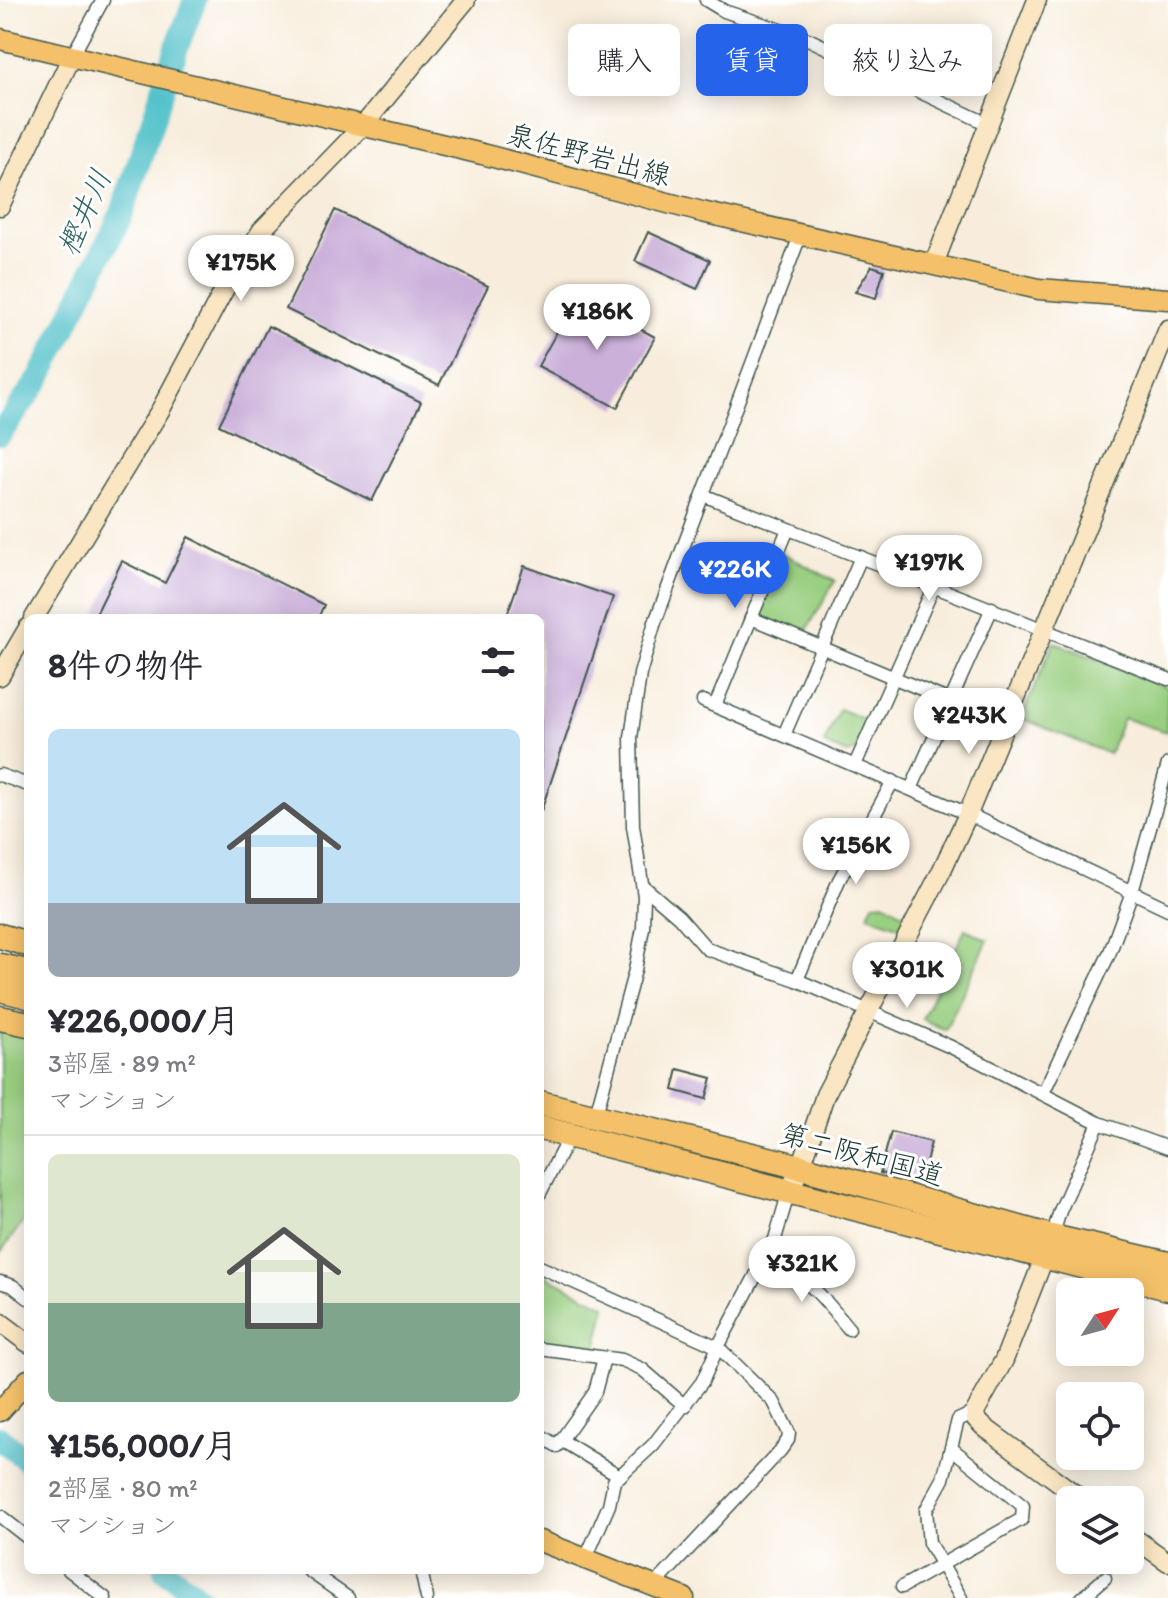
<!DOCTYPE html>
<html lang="ja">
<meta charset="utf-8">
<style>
:root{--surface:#fff;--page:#f2f2f3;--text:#2b2b33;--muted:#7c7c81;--line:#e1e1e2;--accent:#2563eb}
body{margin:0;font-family:Itim,"Klee One",sans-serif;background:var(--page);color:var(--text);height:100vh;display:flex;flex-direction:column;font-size:30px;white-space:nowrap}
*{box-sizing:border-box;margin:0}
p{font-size:26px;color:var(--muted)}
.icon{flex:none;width:44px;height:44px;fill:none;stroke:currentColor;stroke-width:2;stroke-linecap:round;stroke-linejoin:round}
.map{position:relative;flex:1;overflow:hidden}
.side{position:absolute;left:24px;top:614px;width:520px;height:960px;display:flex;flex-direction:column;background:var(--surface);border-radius:12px;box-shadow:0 4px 20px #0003}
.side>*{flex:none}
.top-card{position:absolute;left:568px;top:24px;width:480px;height:72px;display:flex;gap:16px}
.needle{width:52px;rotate:54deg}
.fabs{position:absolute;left:1056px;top:1278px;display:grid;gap:16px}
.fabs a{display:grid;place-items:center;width:88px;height:88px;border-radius:12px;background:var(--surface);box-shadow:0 4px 20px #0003;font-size:40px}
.price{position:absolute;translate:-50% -68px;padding:0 18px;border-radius:28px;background:#fff;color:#222;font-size:26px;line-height:52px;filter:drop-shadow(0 2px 4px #0008)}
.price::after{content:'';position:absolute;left:50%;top:48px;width:24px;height:18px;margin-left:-12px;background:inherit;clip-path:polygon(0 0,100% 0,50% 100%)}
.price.active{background:var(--accent);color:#fff}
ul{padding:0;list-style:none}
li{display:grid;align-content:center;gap:16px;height:424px;padding:0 24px}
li+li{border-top:2px solid var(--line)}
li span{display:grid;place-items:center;height:248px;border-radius:12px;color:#555}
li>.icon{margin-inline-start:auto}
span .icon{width:144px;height:144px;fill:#fffc;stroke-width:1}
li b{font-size:34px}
h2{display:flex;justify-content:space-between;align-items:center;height:96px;padding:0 24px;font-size:34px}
.pill{padding:0 28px;border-radius:12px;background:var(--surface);box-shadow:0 4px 20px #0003;font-size:28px;line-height:72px}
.pill.active{background:var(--accent);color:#fff}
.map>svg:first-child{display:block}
.green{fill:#99cf80;stroke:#5c865a;stroke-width:2}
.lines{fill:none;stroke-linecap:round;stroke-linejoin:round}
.river{stroke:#55c2cb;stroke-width:24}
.building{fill:#cbb0da}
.street-casing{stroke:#40574d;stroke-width:15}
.secondary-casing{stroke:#40574d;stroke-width:21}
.primary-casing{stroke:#40574d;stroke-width:23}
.highway-casing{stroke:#40574d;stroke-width:27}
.street{stroke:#fff;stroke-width:12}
.secondary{stroke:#fbe6c3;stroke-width:18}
.primary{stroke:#f4c16a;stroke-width:20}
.highway{stroke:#f4c16a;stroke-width:24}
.labels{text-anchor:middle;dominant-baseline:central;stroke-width:6;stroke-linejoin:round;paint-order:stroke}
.street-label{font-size:28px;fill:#1f3d34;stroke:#fff}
.water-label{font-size:30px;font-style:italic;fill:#2f6561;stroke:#fff}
</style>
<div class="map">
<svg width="1168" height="1598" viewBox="0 0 1168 1598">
<rect width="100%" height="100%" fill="#fff"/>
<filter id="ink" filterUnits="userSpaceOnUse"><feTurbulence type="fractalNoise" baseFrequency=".0125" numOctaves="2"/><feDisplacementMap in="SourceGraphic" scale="16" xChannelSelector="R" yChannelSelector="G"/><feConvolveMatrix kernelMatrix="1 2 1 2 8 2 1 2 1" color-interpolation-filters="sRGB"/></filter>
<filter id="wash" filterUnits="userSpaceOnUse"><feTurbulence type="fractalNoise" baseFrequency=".006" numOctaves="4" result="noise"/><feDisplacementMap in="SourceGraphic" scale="32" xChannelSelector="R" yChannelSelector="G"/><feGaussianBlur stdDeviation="1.8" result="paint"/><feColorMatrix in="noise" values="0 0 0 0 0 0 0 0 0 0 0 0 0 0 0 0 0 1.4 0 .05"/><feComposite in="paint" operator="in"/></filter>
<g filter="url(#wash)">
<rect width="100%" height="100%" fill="#f8eddc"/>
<g class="green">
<polygon points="782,553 835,581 804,635 757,617"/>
<polygon points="1054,642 1168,688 1166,732 1123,718 1109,754 1021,718"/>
<polygon points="839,709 868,721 856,751 848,754 824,744"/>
<polygon points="884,902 906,915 900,927 868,915 873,903"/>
<polygon points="965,929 988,940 945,1030 922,1019"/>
<polygon points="0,1025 28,1033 28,1215 0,1253"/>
<polygon points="540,1273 606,1306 595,1353 540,1344"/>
</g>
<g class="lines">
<g class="river">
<polyline points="0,434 40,378 122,213 177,47 195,0"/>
<polyline points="0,1438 28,1461"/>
<polyline points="165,1570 200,1598"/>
</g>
</g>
<g id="blocks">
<g class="building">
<polygon points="335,210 488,286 439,385 286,309"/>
<polygon points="648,232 710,260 697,289 635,261"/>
<polygon points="872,266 884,270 876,298 855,292"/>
<polygon points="577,295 655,337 617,408 538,366"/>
<polygon points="268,326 421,402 372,501 219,425"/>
<polygon points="188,537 324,605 318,618 94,618 122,561 165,583"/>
<polygon points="524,566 613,597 541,811 540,618 506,618"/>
<polygon points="678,1069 712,1078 706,1099 673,1090"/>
<polygon points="891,1132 931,1142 921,1184 880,1173"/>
</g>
</g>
</g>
<g filter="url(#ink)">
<use href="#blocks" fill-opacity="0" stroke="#40574d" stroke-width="2"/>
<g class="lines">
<g class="street-casing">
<g id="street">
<polyline points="706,0 724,11 808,39 988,124"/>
<polyline points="72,56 103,0"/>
<polyline points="703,495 1168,679"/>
<polyline points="751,618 1005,724"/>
<polyline points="703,701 968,814 1168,909"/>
<polyline points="715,706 788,529"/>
<polyline points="784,735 861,557"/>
<polyline points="855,765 934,586"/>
<polyline points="0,775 28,785"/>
<polyline points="911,789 992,608"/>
<polyline points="643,886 679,917 707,949 797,980 951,1047 1099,1123 1168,1148"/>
<polyline points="797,980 839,880 893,781"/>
<polyline points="1043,1093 1110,952 1132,892 1168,764"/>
<polyline points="595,1118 635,970 643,928 644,896 633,826 631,738 640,674 654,625 801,233"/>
<polyline points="540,1193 570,1135"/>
<polyline points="1052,1237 1060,1211 1099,1123"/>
<polyline points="540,1267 718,1347 774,1402 789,1433 788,1440 780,1451 654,1586"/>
<path d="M 756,1275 C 766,1275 778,1273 788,1274 C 810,1277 835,1313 849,1329"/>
<polyline points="0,1282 13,1286 28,1298"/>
<polyline points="540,1349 622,1360 642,1369 685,1406"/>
<polyline points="540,1435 557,1446 595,1392 604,1358"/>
<polyline points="561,1440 620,1476"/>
<polyline points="0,1516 28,1538"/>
<polyline points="586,1558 609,1505 614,1481 653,1445 702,1382 718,1347 775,1239 789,1191"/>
<polyline points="69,1570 105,1598"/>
<polyline points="308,1570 348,1598"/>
<polyline points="421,1570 427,1598"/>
<polyline points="902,1587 1022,1519 1023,1506 951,1448"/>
<polyline points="961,1598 929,1543 926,1510 943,1479 958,1420 975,1412"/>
<polyline points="1082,1598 1105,1578"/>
</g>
</g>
<g class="secondary-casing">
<g id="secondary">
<polyline points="0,206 72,56"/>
<polyline points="934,264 1037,0"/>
<polyline points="34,618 161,409 232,275 262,230 362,127 466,0"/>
<polyline points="0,676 28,628"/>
<polyline points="789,1191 801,1167 825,1095 941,872 968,814 1168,329"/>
<polyline points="1048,1248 1004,1360 975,1412 976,1419 984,1427 1083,1500"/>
<polyline points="0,1322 28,1343"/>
<polyline points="1130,1535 1168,1562"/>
</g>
</g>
<g class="primary-casing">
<g id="primary">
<polyline points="0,39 482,154 702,212 1039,289 1168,299"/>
<polyline points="0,1411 28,1380"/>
<polyline points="540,1541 684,1598"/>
</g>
</g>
<g class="highway-casing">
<g id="highway">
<polyline points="0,936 28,944"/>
<polyline points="0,966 28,972"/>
<polyline points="0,989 28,996"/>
<polyline points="0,1018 28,1024"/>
<polyline points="540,1103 801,1167 1052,1237 1168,1264"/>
<polyline points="540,1128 1168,1288"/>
</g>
</g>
<use href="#street" class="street"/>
<use href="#secondary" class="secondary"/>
<use href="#primary" class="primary"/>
<use href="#highway" class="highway"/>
</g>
</g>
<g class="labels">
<g class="street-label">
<text transform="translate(589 154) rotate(15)">泉佐野岩出線</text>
<text transform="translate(862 1154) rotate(15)">第二阪和国道</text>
</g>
<g class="water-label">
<text transform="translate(84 212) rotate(-66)">樫井川</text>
</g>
</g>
</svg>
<div class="fabs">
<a><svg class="needle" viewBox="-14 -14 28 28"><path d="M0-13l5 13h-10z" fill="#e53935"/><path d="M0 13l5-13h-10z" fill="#7c7c81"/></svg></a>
<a><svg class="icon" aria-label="locate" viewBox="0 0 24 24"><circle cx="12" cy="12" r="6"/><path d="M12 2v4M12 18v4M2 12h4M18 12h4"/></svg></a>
<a><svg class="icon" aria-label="layers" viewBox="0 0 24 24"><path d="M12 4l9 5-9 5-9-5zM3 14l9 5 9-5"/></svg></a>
</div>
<b class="price" style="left:241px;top:303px">¥175K</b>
<b class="price" style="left:597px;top:352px">¥186K</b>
<b class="price" style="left:929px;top:603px">¥197K</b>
<b class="price active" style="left:735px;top:610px">¥226K</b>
<b class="price" style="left:969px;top:756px">¥243K</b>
<b class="price" style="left:856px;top:886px">¥156K</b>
<b class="price" style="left:907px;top:1010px">¥301K</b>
<b class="price" style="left:802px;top:1304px">¥321K</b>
<div class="top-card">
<a class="pill">購入</a>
<a class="pill active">賃貸</a>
<a class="pill">絞り込み</a>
</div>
<section class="side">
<h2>8件の物件<svg class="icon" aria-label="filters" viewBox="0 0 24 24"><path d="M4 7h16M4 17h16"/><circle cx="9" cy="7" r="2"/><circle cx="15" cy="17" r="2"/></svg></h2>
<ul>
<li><span style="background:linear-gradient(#bfe0f5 70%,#9aa5b1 0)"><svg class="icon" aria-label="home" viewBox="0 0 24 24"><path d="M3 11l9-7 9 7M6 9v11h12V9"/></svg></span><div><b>¥226,000/月</b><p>3部屋 · 89 m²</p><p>マンション</p></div></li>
<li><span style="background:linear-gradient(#dfe7d0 60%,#7fa58c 0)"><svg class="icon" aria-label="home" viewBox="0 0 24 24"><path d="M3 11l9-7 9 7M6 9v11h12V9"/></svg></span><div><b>¥156,000/月</b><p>2部屋 · 80 m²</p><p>マンション</p></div></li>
</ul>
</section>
</div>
